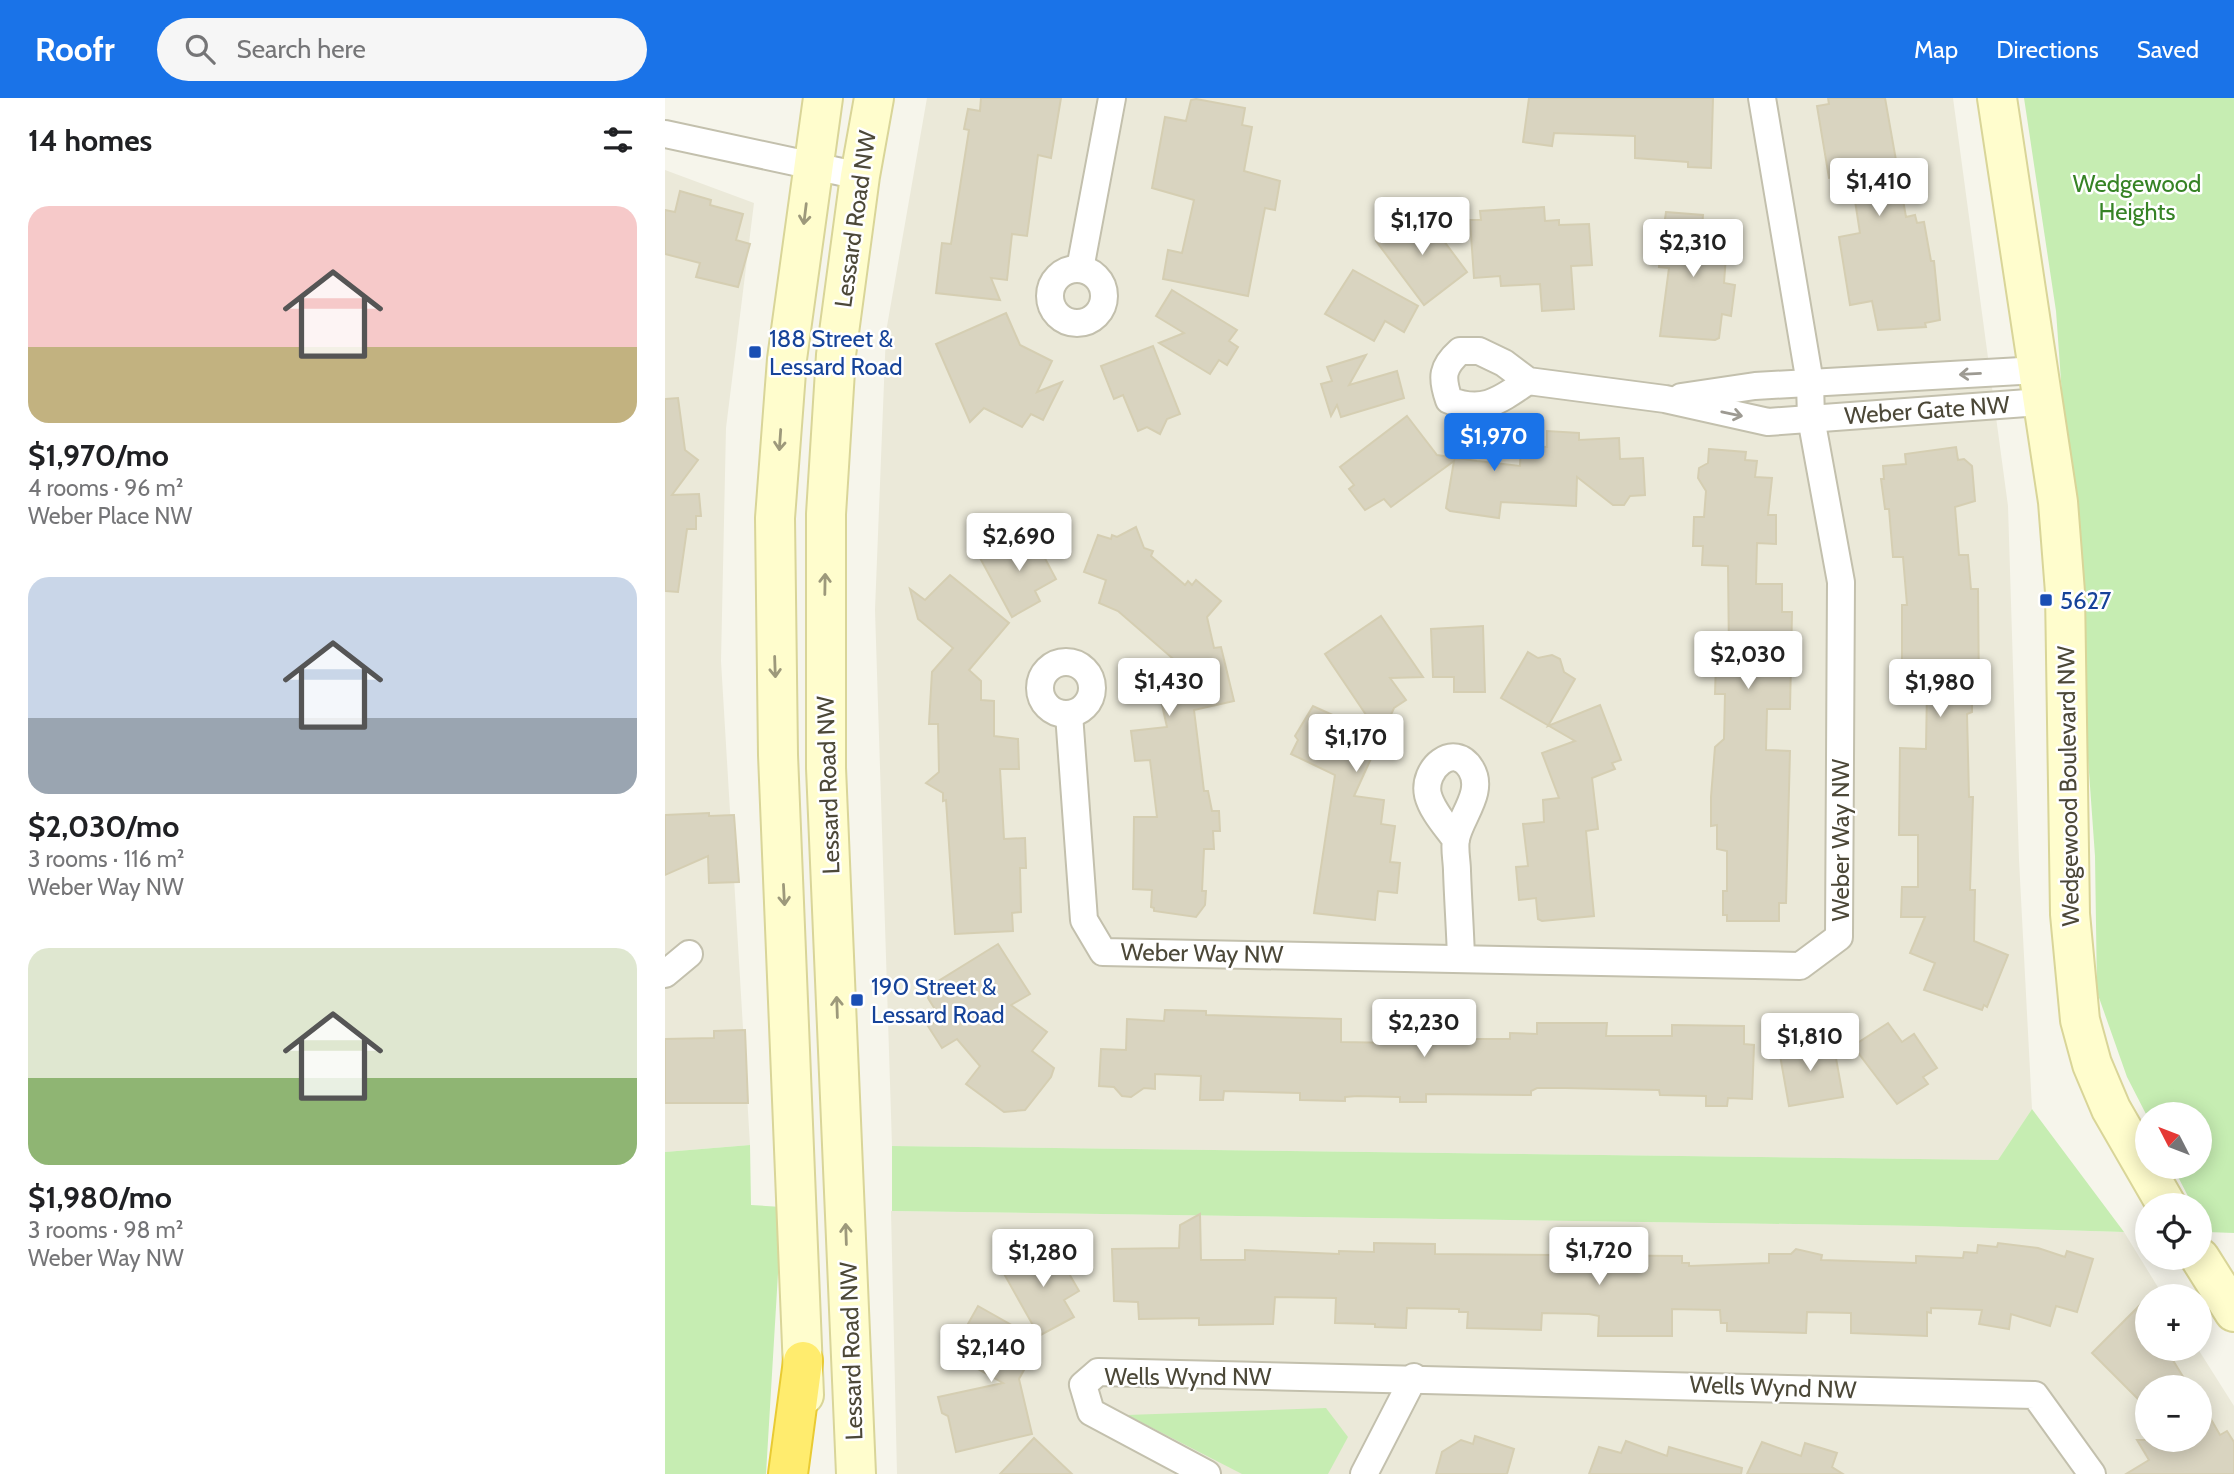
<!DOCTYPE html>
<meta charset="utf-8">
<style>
:root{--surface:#fff;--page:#f6f6f6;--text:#202124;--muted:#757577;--accent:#1a73e8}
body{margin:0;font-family:Cabin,sans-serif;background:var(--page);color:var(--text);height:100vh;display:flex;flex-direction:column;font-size:26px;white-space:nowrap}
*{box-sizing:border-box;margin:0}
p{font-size:23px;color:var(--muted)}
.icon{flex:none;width:38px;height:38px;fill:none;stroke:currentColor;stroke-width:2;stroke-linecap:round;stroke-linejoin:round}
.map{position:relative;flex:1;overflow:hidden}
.sheet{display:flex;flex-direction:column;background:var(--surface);width:665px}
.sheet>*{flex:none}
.needle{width:46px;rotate:312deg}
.fabs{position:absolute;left:1470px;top:1004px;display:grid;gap:14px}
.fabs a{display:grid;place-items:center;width:77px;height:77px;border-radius:50%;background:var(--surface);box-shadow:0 4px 18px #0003;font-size:35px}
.price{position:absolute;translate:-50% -60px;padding:0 16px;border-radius:7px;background:#fff;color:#222;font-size:23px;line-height:46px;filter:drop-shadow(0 2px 4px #0008)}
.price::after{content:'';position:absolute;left:50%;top:42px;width:21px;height:16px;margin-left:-10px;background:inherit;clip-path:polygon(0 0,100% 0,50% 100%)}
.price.current{background:var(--accent);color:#fff}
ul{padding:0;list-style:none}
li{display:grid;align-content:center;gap:14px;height:371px;padding:0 28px}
li span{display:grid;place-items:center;height:217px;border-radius:21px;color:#555}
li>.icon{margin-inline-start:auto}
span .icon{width:126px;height:126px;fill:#fffc;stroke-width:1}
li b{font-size:30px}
h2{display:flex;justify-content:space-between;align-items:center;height:84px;padding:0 28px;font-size:30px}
header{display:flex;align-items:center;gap:42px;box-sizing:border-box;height:98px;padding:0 35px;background:var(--accent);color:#fff}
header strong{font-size:33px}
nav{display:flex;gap:38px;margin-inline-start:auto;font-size:24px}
.search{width:490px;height:63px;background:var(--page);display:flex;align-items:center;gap:18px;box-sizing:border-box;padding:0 24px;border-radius:38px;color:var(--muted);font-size:26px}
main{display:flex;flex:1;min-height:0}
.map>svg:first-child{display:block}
.residential{fill:#ebe9d9;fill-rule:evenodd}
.green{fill:#c6edb2}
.building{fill:#d9d4c0;stroke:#d5ceb2;stroke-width:2}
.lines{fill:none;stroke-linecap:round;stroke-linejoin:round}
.street-casing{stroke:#c3c0ad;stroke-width:30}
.secondary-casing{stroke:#d9d598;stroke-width:42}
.highway-casing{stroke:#e9cb33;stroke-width:42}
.street{stroke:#fff;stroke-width:26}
.secondary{stroke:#fffdcd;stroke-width:38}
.highway{stroke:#ffec6e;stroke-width:38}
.oneway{stroke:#9d997b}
.oneway2{stroke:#9d9a92}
.transit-dot{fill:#1a4fb4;stroke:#fff;stroke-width:2.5}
.labels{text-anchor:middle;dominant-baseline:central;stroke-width:5;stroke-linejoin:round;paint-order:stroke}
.park-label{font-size:24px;fill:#368325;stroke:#fff}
.street-label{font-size:24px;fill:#4c4838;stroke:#fff}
.transit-label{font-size:24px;fill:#164399;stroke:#fff;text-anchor:start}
</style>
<header>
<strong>Roofr</strong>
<div class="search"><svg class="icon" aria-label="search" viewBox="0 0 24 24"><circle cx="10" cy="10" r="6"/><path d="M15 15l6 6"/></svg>Search here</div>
<nav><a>Map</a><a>Directions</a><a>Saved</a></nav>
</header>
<main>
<section class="sheet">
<h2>14 homes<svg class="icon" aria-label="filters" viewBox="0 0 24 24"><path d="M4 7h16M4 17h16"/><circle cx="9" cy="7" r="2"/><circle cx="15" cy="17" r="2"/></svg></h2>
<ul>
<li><span style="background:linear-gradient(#f6c9c9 65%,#c2b280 0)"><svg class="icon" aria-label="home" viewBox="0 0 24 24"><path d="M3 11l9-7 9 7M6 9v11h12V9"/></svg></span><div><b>$1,970/mo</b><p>4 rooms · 96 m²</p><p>Weber Place NW</p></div></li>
<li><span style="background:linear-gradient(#c9d6e8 65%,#9aa5b1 0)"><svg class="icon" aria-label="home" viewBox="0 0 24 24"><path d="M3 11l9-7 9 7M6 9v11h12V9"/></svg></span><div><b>$2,030/mo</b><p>3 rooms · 116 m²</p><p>Weber Way NW</p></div></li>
<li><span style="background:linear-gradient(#dfe7d0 60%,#8fb573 0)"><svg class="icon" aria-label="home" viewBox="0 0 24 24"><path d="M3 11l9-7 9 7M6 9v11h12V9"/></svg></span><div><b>$1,980/mo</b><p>3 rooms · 98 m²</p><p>Weber Way NW</p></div></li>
</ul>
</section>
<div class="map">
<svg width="1569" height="1376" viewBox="0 0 1569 1376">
<rect width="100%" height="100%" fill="#f6f5eb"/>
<g class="residential">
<polygon points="262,0 1288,0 1343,408 1354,762 1367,1011 1333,1062 227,1048 210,512 221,234"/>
<polygon points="0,72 89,105 61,330 56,563 85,1047 0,1054"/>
<path d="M 226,1113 L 1261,1128 L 1459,1134 L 1499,1199 L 1482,1199 L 1482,1251 L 1533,1251 L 1569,1308 L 1569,1376 L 232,1376 ZM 1482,1290 L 1535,1290 L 1535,1342 L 1482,1342 Z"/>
</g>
<g class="green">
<polygon points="1359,0 1569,0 1569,1135 1542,1134 1535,1120 1535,1108 1528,1108 1508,1069 1535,1069 1535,1017 1482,1018 1462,979 1432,894 1430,758 1391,213"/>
<polygon points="1367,1011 1459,1134 1261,1128 227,1113 227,1048 1333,1062"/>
<polygon points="85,1047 86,1107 117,1109 101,1376 0,1376 0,1054"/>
<polygon points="661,1310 683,1339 663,1376 577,1376 462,1317"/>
</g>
<g class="building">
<polygon points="316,0 396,0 386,60 373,57 362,138 347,136 342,182 326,180 335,202 271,195 277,145 286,146 304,32 299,31 303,11 315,13"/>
<polygon points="864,0 1048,0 1046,70 1023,69 1023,64 970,60 970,38 889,35 887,48 858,44"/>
<polygon points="1163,0 1220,0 1241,119 1250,117 1252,125 1259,124 1266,163 1269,163 1275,222 1260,225 1261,229 1213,232 1207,203 1185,207 1174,139 1195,135 1186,77 1164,80 1152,8 1164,6"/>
<polygon points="531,1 580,10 577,27 587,29 579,73 615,83 610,112 600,110 583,198 498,181 503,152 517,155 529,102 487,90 500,19 521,23 526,2"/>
<polygon points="15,93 46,102 45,107 78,116 71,142 85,146 73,189 31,179 35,165 0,156 0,112 10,114"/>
<polygon points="879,109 880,123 894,122 894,127 924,126 927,167 906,168 909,211 877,213 875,186 836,188 835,178 809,180 805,122 816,122 815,113"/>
<polygon points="1001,114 1038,117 1036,142 1062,144 1059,185 1070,187 1066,218 1057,216 1054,240 1050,242 995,238 1004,170 994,169 995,157 988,146 989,136 999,128"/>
<polygon points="758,115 802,174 759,207 711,143 745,118 748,123"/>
<polygon points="688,172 753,208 739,234 720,223 709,243 660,216"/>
<polygon points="507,192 572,232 564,243 573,249 562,267 554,262 545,276 494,245 519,235 491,218"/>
<polygon points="341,215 355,247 387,263 372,294 397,284 378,322 366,316 357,329 319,310 305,324 271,246"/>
<polygon points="488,248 515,316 502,321 495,336 482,329 473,333 458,297 449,301 436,268"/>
<polygon points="701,257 684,287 732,273 739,300 676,319 672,307 666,318 656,286 667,283 662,269"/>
<polygon points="13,300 20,352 33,362 7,397 34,396 36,418 31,418 31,431 22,431 13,494 0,493 0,301"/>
<polygon points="742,318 772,357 812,363 855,368 856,348 882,349 882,333 914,335 914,342 954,340 955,361 978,360 980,397 965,398 959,407 948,407 912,379 911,408 836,404 834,420 785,413 781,410 789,363 726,409 719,401 700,412 684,391 689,387 675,369"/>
<polygon points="1291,349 1293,362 1299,361 1307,368 1310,403 1290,409 1294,457 1303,457 1306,491 1313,491 1314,600 1307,600 1307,614 1302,616 1304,699 1308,699 1305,792 1310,792 1309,843 1343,857 1322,909 1319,907 1317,912 1259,892 1270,865 1245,855 1260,819 1236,819 1237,789 1253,789 1253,737 1234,737 1235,650 1261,651 1262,590 1237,588 1237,507 1242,507 1238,459 1228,459 1224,411 1220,411 1216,381 1219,381 1218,368 1241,366 1240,356"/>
<polygon points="1044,351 1081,354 1080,362 1092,363 1090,379 1107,380 1103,417 1111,417 1111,446 1092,445 1091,486 1117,486 1117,514 1127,514 1125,611 1102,611 1101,652 1125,653 1121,805 1114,805 1114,823 1062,823 1062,817 1058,817 1058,793 1062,793 1062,753 1052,751 1052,727 1046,728 1046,699 1050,649 1059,641 1060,596 1050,596 1051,564 1062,565 1064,556 1063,468 1037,467 1038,448 1028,448 1029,419 1039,419 1041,393 1033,380 1034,370 1043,365"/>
<polygon points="471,429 479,450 488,453 486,458 520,487 523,483 527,487 531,482 556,503 542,519 549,550 556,549 569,603 529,612 539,693 543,693 547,713 554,713 555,733 548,733 549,751 539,751 537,793 541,793 540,807 531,819 489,813 489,810 486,809 487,792 468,791 469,719 492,719 485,662 470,663 466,633 502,629 493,589 503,587 501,578 521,572 453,513 434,505 441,482 419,474 433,437 446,441 447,437 452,439"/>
<polygon points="367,436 391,481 370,493 375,503 347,519 315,460 355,438 357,442"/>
<polygon points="285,477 344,525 304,572 316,583 316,602 329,603 329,638 353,641 354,671 335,671 339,741 360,740 361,770 355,770 356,814 347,815 348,833 290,836 281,702 278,703 278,695 261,685 274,674 273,626 264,626 267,574 288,550 253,521 245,491 260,502"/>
<polygon points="716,518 758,579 725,580 741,602 729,610 689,698 719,702 716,726 730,728 725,764 735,765 732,795 713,793 710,822 649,815 670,677 626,656 633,642 630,638 648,608 716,639 660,556"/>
<polygon points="818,528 820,594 789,594 789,579 768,579 766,531"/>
<polygon points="863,554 873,560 887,557 895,561 899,574 910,581 883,628 935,607 956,662 947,665 950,671 927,680 933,731 921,733 929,818 877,823 873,821 871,800 854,802 851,769 863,768 858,726 879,724 878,702 894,700 877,655 910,643 836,600"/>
<polygon points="44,715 44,718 69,717 74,784 44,785 43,758 0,777 0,717"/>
<polygon points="333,846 365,896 346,907 382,934 367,953 389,970 386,979 360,1012 339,1014 301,986 315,968 292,941 277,950 263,928 276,921 263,900 267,887"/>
<polygon points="500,912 541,913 541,917 676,921 676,944 731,945 731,922 800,924 800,941 845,941 845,935 872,936 872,925 942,925 941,938 1007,938 1007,927 1079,928 1079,946 1089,947 1087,1001 1063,1000 1062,1008 1041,1008 1041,998 995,997 994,992 900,990 872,990 866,993 866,997 761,996 761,1004 735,1004 735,999 692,998 680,999 680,1003 635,1002 635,995 559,993 558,1002 535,1002 536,978 490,976 490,991 479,990 466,999 457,998 449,989 434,988 436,951 461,952 462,921 499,923"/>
<polygon points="1223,925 1237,944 1249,936 1272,970 1258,979 1263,986 1232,1006 1188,948"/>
<polygon points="80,932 83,1005 0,1005 0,941 49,940 49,933"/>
<polygon points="1143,941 1145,952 1169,949 1178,999 1124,1008 1113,946"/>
<polygon points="535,1116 536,1162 580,1162 580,1152 674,1156 674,1153 709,1154 709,1145 770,1146 770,1156 1017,1158 1017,1165 1024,1165 1024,1168 1104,1165 1104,1156 1126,1156 1131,1151 1157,1157 1156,1162 1251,1165 1251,1158 1298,1160 1299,1154 1312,1155 1313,1147 1332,1149 1333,1145 1373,1150 1400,1159 1402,1153 1428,1161 1412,1214 1391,1208 1385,1228 1346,1216 1344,1231 1314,1226 1317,1212 1266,1210 1266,1215 1262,1214 1262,1238 1186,1235 1186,1215 1142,1214 1141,1235 1062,1233 1062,1225 1056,1225 1055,1212 1007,1211 1007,1238 933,1238 934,1218 924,1216 877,1215 876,1232 802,1230 803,1214 794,1214 794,1211 742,1210 741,1230 710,1229 710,1226 670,1225 671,1200 610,1199 608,1226 534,1227 534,1220 474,1221 473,1204 449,1203 447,1151 514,1150 515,1127"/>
<polygon points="387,1146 414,1193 399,1202 409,1219 374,1238 338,1174"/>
<polygon points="1482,1200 1482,1251 1501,1251 1525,1290 1482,1290 1482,1310 1427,1255"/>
<polygon points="313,1208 375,1243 354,1281 367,1336 291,1354 283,1318 277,1315 273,1299 338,1285 286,1256"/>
<polygon points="1535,1302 1555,1337 1562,1333 1569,1344 1569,1376 1461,1376 1484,1362 1472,1342 1535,1342"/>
<polygon points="810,1338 849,1351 842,1376 771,1376 777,1354 796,1342 808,1346"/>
<polygon points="369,1340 407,1376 335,1376"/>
<polygon points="961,1343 1002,1358 1004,1349 1077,1370 1076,1376 924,1376 934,1349 956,1355"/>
<polygon points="1097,1344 1136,1358 1140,1345 1172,1355 1167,1369 1178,1376 1082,1376"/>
</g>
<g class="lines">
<g class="street-casing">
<g id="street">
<polyline points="0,36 195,78"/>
<polyline points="415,171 447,0"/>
<circle cx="412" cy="198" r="27"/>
<path d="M 863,283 C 835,302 818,316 784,302 C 776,279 777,269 795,253 L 814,253 L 839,265 L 863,283 L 1000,301 L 1103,324 L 1377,304"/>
<polyline points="1016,299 1090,288 1373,272"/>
<circle cx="401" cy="590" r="26"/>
<polyline points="404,616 419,822 438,854 1135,868 1174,839 1176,484 1146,320 1145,285 1097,0"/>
<path d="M 791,742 C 781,728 767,713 763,697 C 757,671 789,643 806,671 C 820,694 795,719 791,741 C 789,751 792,763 792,773 C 793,802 795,830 796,859"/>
<polyline points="0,876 24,856"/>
<polyline points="542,1376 426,1314 418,1287 433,1274 1370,1297 1427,1376"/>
<polyline points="699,1376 749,1279"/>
</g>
</g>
<g class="secondary-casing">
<g id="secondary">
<polyline points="1332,0 1393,404 1400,494 1405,816 1415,922 1427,966 1446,1011 1502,1108"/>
<polyline points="1535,1160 1569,1214"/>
<polyline points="139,1297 113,657 110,420 122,261 158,0"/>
<polyline points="191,1376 161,670 161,416 171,257 195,78 209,0"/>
</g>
</g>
<g class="highway-casing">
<polyline id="highway" points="123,1376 138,1263"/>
</g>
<use href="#street" class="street"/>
<use href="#secondary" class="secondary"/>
<use href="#highway" class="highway"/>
</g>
<defs><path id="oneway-shaft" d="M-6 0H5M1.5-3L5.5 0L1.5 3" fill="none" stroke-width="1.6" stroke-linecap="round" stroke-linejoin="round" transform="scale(1.75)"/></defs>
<g class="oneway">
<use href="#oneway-shaft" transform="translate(140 116) rotate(97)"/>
<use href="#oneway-shaft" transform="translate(115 342) rotate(94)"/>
<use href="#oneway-shaft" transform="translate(160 486) rotate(-89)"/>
<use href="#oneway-shaft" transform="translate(110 569) rotate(88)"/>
<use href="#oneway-shaft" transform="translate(119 797) rotate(87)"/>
<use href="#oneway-shaft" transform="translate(172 909) rotate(-92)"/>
<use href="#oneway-shaft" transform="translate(181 1136) rotate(-92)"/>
</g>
<g class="oneway2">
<use href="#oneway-shaft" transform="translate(1305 276) rotate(177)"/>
<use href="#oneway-shaft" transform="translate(1067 316) rotate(12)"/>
</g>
<g class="transit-dot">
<rect x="83" y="247" width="14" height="14" rx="3.5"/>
<rect x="1374" y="495" width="14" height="14" rx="3.5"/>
<rect x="185" y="895" width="14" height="14" rx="3.5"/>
</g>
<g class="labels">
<g class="park-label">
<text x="1472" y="85">Wedgewood<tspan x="1472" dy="28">Heights</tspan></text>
</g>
<g class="street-label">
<text transform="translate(190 121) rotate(-82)">Lessard Road NW</text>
<text transform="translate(1262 312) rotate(-4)">Weber Gate NW</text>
<text transform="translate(163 687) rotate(-92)">Lessard Road NW</text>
<text transform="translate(1403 688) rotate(-91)">Wedgewood Boulevard NW</text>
<text transform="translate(1175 742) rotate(-90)">Weber Way NW</text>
<text transform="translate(537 855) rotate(1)">Weber Way NW</text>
<text transform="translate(186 1253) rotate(-92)">Lessard Road NW</text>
<text x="523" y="1278">Wells Wynd NW</text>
<text transform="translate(1108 1289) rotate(2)">Wells Wynd NW</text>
</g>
<g class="transit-label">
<text x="104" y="240">188 Street &amp;<tspan x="104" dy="28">Lessard Road</tspan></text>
<text x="1395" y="502">5627</text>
<text x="206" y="888">190 Street &amp;<tspan x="206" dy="28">Lessard Road</tspan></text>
</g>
</g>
</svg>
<div class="fabs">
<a><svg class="needle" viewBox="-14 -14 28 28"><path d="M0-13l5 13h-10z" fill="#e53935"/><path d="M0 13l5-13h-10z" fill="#757577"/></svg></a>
<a><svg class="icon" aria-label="locate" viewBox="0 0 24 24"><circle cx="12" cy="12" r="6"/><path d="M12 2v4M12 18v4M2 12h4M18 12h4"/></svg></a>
<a>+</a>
<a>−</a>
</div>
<b class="price" style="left:1214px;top:120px">$1,410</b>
<b class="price" style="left:757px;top:159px">$1,170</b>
<b class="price" style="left:1028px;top:181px">$2,310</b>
<b class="price current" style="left:829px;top:375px">$1,970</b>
<b class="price" style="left:354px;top:475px">$2,690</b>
<b class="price" style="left:1083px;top:593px">$2,030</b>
<b class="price" style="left:504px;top:620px">$1,430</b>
<b class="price" style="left:1275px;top:621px">$1,980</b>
<b class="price" style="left:691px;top:676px">$1,170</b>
<b class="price" style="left:759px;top:961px">$2,230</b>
<b class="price" style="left:1145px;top:975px">$1,810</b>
<b class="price" style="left:934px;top:1189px">$1,720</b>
<b class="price" style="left:378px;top:1191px">$1,280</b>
<b class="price" style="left:326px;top:1286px">$2,140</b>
</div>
</main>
